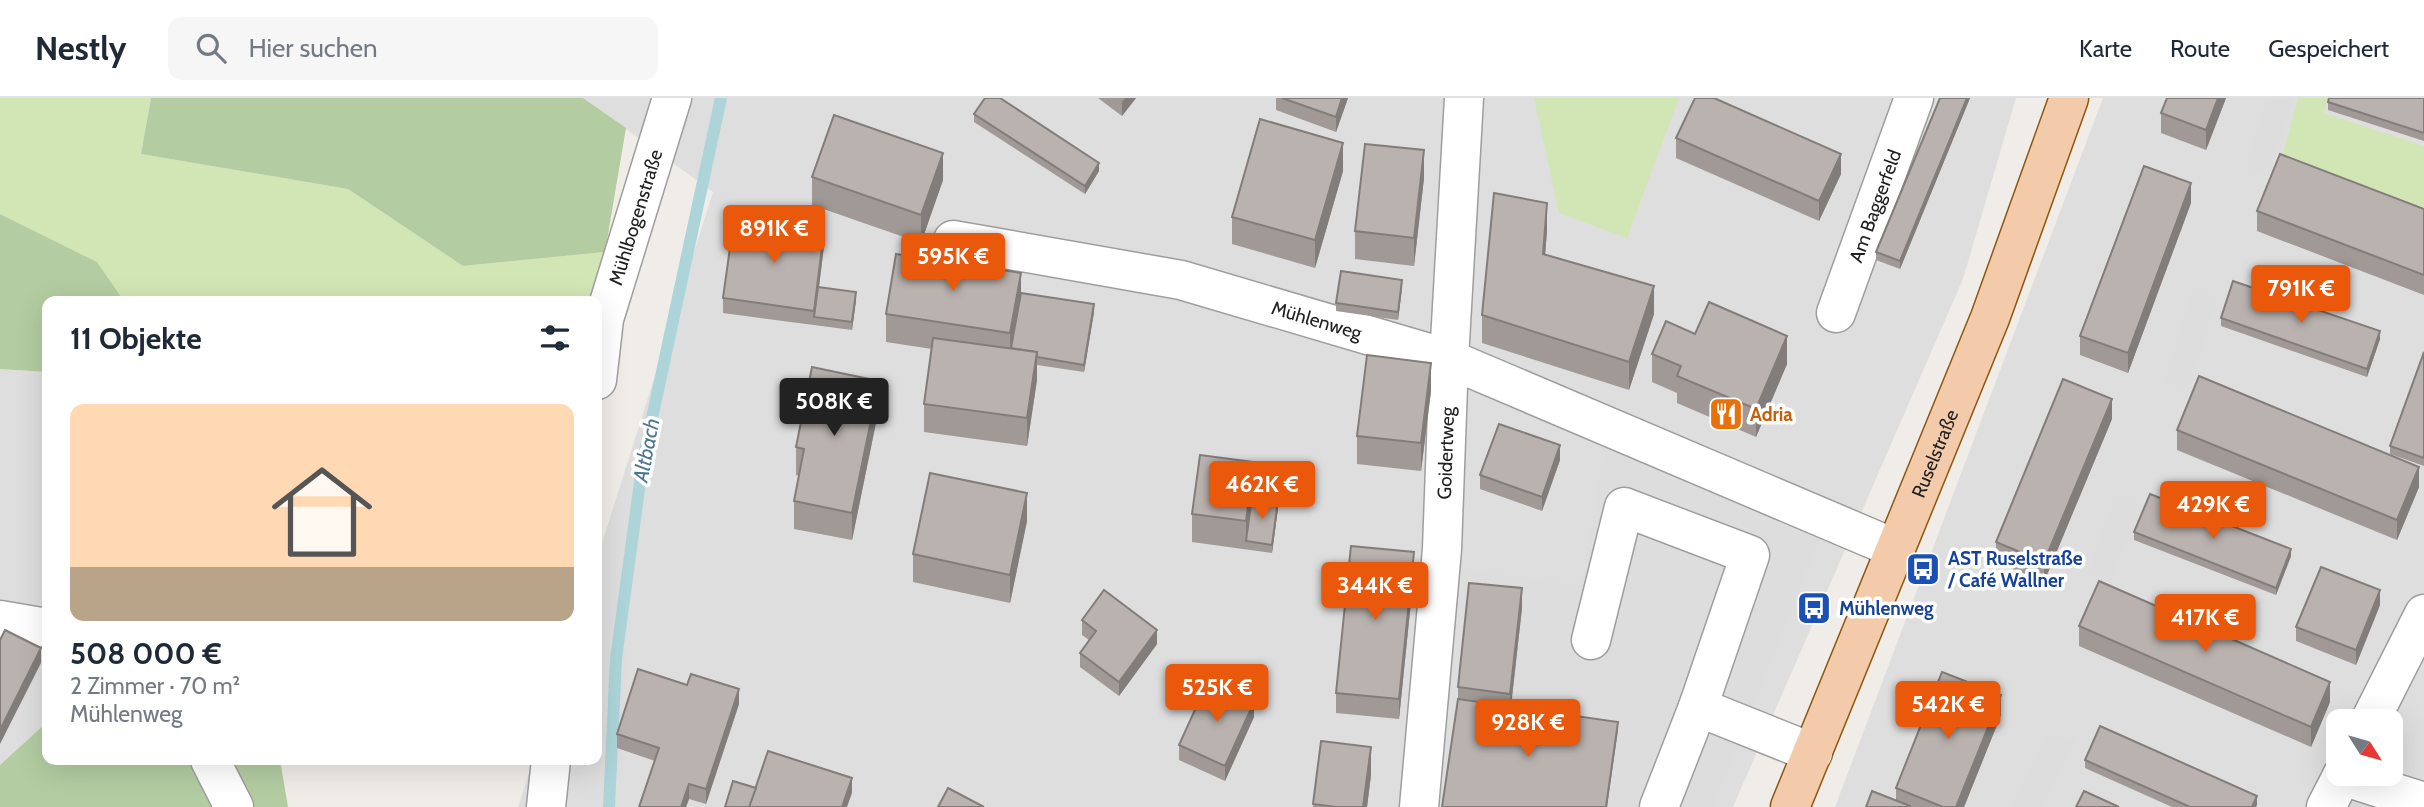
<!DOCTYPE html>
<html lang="de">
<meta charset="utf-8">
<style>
:root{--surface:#fff;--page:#f6f6f7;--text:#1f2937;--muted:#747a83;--line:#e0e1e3;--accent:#ea580c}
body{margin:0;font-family:Cabin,sans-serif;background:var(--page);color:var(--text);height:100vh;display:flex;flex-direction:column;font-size:26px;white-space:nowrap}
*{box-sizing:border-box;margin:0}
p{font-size:23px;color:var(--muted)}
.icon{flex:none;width:38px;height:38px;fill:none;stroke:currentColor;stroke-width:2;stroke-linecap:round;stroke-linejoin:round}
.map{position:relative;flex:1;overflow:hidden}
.details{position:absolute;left:42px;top:198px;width:560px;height:469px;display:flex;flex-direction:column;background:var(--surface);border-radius:14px;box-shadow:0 7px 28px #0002}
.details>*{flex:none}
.needle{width:46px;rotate:127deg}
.buttons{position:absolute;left:2326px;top:611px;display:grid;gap:14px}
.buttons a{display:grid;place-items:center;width:77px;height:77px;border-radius:14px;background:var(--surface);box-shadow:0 7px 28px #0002;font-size:35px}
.price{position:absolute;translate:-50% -60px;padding:0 16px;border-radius:7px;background:var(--accent);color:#fff;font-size:23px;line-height:46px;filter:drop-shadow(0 2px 4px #0008)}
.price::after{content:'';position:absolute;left:50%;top:42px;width:21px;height:16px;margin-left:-10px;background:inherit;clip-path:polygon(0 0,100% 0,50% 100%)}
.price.current{background:#222;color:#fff}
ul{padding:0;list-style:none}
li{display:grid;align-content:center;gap:14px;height:371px;padding:0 28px}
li+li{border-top:2px solid var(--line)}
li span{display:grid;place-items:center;height:217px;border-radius:14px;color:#555}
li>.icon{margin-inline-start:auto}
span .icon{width:126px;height:126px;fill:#fffc;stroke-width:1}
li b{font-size:30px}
h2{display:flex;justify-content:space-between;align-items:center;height:84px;padding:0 28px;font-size:30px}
header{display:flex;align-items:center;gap:42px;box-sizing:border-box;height:98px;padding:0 35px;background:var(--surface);border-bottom:2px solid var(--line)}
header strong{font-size:33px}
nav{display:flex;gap:38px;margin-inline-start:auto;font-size:24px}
.search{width:490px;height:63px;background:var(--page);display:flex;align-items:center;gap:18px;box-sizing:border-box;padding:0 24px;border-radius:14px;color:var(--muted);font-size:26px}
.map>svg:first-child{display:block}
.residential{fill:#dfdede;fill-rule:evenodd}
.grass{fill:#d2e5b4}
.forest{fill:#b3cca1}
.parking{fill:#ddd}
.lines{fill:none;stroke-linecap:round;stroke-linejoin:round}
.stream{stroke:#add5d9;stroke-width:12}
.minor-casing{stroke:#9e9e9e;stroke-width:41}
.major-casing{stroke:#8f560e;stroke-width:41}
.minor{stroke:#fff;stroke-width:38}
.major{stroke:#f4cbaa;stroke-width:38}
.wall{fill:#a09996}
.shaded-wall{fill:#827d7a}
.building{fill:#bab2ae;stroke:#827d7a;stroke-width:2}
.labels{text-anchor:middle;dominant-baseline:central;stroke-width:7;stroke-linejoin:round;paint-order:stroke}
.street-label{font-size:19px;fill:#212121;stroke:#fff}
.food-label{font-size:19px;font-weight:bold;fill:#c56008;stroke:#fff;text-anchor:start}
.transit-label{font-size:19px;font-weight:bold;fill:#164399;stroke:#fff;text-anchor:start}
.water-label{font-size:21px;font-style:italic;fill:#4b7792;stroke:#fff}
</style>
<header>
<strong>Nestly</strong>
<div class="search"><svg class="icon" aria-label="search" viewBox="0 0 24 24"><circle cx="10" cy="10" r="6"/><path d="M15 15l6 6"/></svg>Hier suchen</div>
<nav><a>Karte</a><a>Route</a><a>Gespeichert</a></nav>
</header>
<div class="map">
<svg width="2424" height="709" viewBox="0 0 2424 709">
<rect width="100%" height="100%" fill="#f0ede9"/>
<g class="residential">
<polygon points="583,0 2016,0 1963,181 1733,709 518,709 533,662 597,662 597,461 713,94"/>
<path d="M 2103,0 L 2424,0 L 2424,709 L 1835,709 ZM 2338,623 L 2390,623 L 2390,676 L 2338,676 Z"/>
<polygon points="0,271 47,274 47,624 0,667"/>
</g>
<g class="grass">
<polygon points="0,0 151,0 141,56 348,91 463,168 605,154 597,203 124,203 97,164 0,116"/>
<polygon points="1534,0 1679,0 1627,140 1559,115"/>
<polygon points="2298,0 2328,0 2323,15 2424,48 2424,127 2279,71"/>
</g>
<g class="forest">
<polygon points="151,0 583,0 626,30 605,154 463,168 348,91 141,56"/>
<polygon points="0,116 97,164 124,203 47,203 47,274 0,271"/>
<polygon points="47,624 47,662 280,662 288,709 0,709 0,667"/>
</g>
<g class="parking">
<polygon points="2267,0 2293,0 2269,79 2245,71"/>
<polygon points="2192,193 2217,200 2188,292 2164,285"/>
<polygon points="1604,348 1822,434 1714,709 1607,709 1618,632 1458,609 1465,471 1582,488"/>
<polygon points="2116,396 2140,405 2112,481 2088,473"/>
<polygon points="2046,637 2077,642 2044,709 2011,709"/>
</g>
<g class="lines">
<polyline class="stream" points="609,709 616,561 643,362 721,0"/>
<g class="minor-casing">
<g id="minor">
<path id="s1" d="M 953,142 L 1181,182 L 1449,261 L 1896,451"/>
<path id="s2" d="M 1836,215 L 1914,0"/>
<path id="s3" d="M 597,282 L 604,221 L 672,0"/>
<polyline points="0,522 47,530"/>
<polyline points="1591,542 1624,409 1750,457 1698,609 1813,655"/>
<polyline points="2370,623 2424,516"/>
<polyline points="210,662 234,709"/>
<polyline points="2342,678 2424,704"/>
<polyline points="546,709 551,662"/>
<path id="s4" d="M 1419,709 L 1442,451 L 1449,261 L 1464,0"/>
<polyline points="1659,709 1698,609"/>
<polyline points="2326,709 2343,676"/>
</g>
</g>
<g class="major-casing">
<g id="major">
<path id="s5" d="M 1790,709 L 1990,220 L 2069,0"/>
</g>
</g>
<use href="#minor" class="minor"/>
<use href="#major" class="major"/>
</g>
<g class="wall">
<polygon points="1098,0 1136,0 1122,18"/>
<polygon points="1276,0 1348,0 1336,34 1276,12"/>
<polygon points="1940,0 1970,0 1900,171 1876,162 1876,154"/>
<polygon points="2167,0 2226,0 2206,52 2161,35 2161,15"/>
<polygon points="2424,0 2424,43 2328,12 2328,4"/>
<polygon points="974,16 1099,73 1085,96 974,24"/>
<polygon points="1676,40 1841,76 1819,123 1676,60"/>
<polygon points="1343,73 1315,170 1232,146 1232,119"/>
<polygon points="812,79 943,82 921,145 812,107"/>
<polygon points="1424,80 1414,168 1355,161 1355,133"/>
<polygon points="2191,105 2128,275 2080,257 2080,238"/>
<polygon points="2424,111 2424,197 2257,133 2257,113"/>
<polygon points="1547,133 1545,156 1654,216 1629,292 1482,245 1482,217"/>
<polygon points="824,148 819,189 856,202 852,232 723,215 723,200"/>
<polygon points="1402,190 1398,222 1336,213 1336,205"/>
<polygon points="1021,195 1094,214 1084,274 1037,267 1037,282 1027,348 924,334 924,306 932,251 886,244 886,216"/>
<polygon points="2221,220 2380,241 2367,279 2221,228"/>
<polygon points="1695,236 1787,266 1756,339 1677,305 1677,295 1652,284 1652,256"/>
<polygon points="2424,254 2424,368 2390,356 2390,348"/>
<polygon points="1431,293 1421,373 1357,366 1357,338"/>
<polygon points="879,310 852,442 794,431 794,403 799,378 796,377 796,349"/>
<polygon points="2112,321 2044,484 1996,464 1996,444"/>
<polygon points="2177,332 2419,389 2397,442 2177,352"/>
<polygon points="1560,362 1542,413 1480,391 1480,377"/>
<polygon points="1254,392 1253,399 1278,410 1272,455 1192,444 1192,416"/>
<polygon points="1027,423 1010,505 913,484 913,456"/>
<polygon points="2134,434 2291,458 2276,497 2134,442"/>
<polygon points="1414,474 1399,621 1336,615 1336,595"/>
<polygon points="2380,507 2356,567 2296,543 2296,529"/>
<polygon points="1522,510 1511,609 1618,632 1458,601 1458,589"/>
<polygon points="1082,522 1157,546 1119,598 1080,569 1080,555 1089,542 1082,537"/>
<polygon points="2079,528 2330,604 2311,649 2079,548"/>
<polygon points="687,587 739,606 706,706 689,701 686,709 639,709 655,663 617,650 617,636"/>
<polygon points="2001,617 1964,709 1866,709 1896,702 1896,690"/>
<polygon points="1254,619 1225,683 1179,662 1179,647"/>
<polygon points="1321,643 1371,677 1367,709 1313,709"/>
<polygon points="2085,662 2257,706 2256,709 2172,709 2085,670"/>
</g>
<g class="shaded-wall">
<polygon points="1125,0 1136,0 1122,18 1122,4"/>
<polygon points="1342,0 1348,0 1336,34 1336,19"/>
<polygon points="1967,0 1970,0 1900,171 1900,163"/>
<polygon points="2218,0 2226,0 2206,52 2206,32"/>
<polygon points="1343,45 1343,73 1315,170 1315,142"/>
<polygon points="1424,52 1424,80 1414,168 1414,140"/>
<polygon points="943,55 943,82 921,145 921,117"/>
<polygon points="1841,56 1841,76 1819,123 1819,103"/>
<polygon points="1099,65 1099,73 1085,96 1085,88"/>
<polygon points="2191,85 2191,105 2128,275 2128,255"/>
<polygon points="1547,105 1547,133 1543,184 1543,156"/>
<polygon points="824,133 824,148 815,220 814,219 814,213"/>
<polygon points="1021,175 1021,203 1010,255 1010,235"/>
<polygon points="1402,182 1402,190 1398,222 1398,214"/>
<polygon points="1654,188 1654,216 1629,292 1629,264"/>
<polygon points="856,194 856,202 852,232 852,224"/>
<polygon points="1094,206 1094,214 1084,274 1084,267"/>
<polygon points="2380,233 2380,241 2367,279 2367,271"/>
<polygon points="1787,238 1787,266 1756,339 1756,311"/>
<polygon points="1037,254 1037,282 1027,348 1027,320"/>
<polygon points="1431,265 1431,293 1421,373 1421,345"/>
<polygon points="879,283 879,310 852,442 852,415"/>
<polygon points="2112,301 2112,321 2044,484 2044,464"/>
<polygon points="1560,347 1560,362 1542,413 1542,399"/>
<polygon points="1254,364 1254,392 1247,444 1246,443 1246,423"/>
<polygon points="2419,369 2419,389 2397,442 2397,422"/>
<polygon points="1027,395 1027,423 1010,505 1010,477"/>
<polygon points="1278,402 1278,410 1272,455 1272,447"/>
<polygon points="2291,451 2291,458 2276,497 2276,490"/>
<polygon points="1414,454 1414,474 1399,621 1399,601"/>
<polygon points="1522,490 1522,510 1510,616 1510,596"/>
<polygon points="2380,492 2380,507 2356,567 2356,552"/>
<polygon points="1157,532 1157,546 1119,598 1119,584"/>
<polygon points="41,550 41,565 0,646 0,632"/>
<polygon points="2330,584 2330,604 2311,649 2311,629"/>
<polygon points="739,591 739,606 706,706 706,691"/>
<polygon points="2001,597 2001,617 1964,709 1956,709"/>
<polygon points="1254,604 1254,619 1225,683 1225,668"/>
<polygon points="1618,624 1618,632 1607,709 1606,709"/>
<polygon points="1371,649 1371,677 1367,709 1363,709"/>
<polygon points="852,680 852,695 847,709 842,709"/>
<polygon points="689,686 689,701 686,709 681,709"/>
<polygon points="2257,698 2257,706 2256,709 2252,709"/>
</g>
<g class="building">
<polygon points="985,0 1000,0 1099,65 1085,88 974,16"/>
<polygon points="1282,0 1342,0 1336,19"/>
<polygon points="1695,0 1714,0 1841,56 1819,103 1676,40"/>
<polygon points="1940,0 1967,0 1900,163 1876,154"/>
<polygon points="2167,0 2218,0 2206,32 2161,15"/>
<polygon points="2329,0 2424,0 2424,35 2328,4"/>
<polygon points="834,17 943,55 921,117 812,79"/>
<polygon points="1260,21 1343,45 1315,142 1232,119"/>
<polygon points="1365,46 1424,52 1414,140 1355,133"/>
<polygon points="2280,56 2424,111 2424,177 2257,113"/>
<polygon points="2144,68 2191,85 2128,255 2080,238"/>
<polygon points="1494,95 1547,105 1543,156 1654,188 1629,264 1482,217"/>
<polygon points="734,121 824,133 814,213 723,200"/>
<polygon points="896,156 1021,175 1010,235 886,216"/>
<polygon points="1341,173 1402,182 1398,214 1336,205"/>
<polygon points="2233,183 2380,233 2367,271 2221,220"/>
<polygon points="818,189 856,194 852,224 814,219"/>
<polygon points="1021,195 1094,206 1084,267 1037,259 1037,254 1011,250"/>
<polygon points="1709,204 1787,238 1756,311 1677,278 1681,268 1652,256 1666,223 1695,236"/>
<polygon points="933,240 1037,254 1027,320 924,306"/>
<polygon points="2424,254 2424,360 2390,348"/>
<polygon points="1367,257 1431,265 1421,345 1357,338"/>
<polygon points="812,269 879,283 852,415 794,403 804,351 796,349"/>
<polygon points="2199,278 2419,369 2397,422 2177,332"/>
<polygon points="2063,281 2112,301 2044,464 1996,444"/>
<polygon points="1499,326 1560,347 1542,399 1480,377"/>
<polygon points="1200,357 1254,364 1246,423 1192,416"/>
<polygon points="930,375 1027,395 1010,477 913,456"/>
<polygon points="2150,396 2291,451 2276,490 2134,434"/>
<polygon points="1252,399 1278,402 1272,447 1246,443"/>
<polygon points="1351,448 1414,454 1399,601 1336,595"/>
<polygon points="2321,469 2380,492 2356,552 2296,529"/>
<polygon points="2099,483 2330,584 2311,629 2079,528"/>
<polygon points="1469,485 1522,490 1510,596 1458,589"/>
<polygon points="1104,492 1157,532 1119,584 1080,555 1096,533 1082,522"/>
<polygon points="5,532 41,550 0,632 0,542"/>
<polygon points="638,571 687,587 691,576 739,591 706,691 689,686 681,709 639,709 659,650 617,636"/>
<polygon points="1942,574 2001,597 1956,709 1943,709 1896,690"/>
<polygon points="1208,583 1254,604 1225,668 1179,647"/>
<polygon points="1458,601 1618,624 1606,709 1442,709"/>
<polygon points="2100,628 2257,698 2252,709 2190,709 2085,662"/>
<polygon points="1321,643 1371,649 1363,709 1336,709 1313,706"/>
<polygon points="768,653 852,680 842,709 749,709"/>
<polygon points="733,683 756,690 749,709 725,709"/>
<polygon points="948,690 984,709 938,709"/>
<polygon points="1872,693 1910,708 1910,709 1866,709"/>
<polygon points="2084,693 2119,709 2076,709"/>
</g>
<defs>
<g id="restaurant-square" transform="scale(1.75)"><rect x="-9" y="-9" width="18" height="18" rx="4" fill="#e8710a" stroke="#fff"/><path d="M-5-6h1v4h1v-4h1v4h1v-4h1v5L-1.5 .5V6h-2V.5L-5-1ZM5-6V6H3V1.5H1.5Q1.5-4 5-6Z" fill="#fff"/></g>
<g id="bus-square" transform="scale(1.75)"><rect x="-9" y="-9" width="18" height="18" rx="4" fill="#1a4fb4" stroke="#fff"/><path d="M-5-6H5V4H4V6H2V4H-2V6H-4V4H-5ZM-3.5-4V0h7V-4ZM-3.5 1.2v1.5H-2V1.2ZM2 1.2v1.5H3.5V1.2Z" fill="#fff"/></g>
</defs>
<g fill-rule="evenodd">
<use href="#restaurant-square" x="1726" y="316"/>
<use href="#bus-square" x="1923" y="471"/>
<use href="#bus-square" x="1814" y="510"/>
</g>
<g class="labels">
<g class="street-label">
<text stroke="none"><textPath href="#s2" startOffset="114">Am Baggerfeld</textPath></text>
<text stroke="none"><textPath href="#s3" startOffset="168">Mühlbogenstraße</textPath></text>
<text stroke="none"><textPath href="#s1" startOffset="373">Mühlenweg</textPath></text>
<text stroke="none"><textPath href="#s4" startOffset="355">Goidertweg</textPath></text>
<text stroke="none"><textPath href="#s5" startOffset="382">Ruselstraße</textPath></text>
</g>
<g class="food-label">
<text x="1750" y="316">Adria</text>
</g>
<g class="transit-label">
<text x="1948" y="460">AST Ruselstraße<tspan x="1948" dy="22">/ Café Wallner</tspan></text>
<text x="1839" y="510">Mühlenweg</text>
</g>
<g class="water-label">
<text transform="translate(646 352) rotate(-79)">Altbach</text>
</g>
</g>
</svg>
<div class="buttons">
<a><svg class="needle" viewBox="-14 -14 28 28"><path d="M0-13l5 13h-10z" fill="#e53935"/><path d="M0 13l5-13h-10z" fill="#747a83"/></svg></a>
</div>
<b class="price" style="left:774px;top:167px">891K €</b>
<b class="price" style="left:953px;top:195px">595K €</b>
<b class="price" style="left:2301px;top:227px">791K €</b>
<b class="price current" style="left:834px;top:340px">508K €</b>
<b class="price" style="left:1262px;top:423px">462K €</b>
<b class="price" style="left:2213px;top:443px">429K €</b>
<b class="price" style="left:1375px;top:524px">344K €</b>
<b class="price" style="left:2205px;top:556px">417K €</b>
<b class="price" style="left:1217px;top:626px">525K €</b>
<b class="price" style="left:1948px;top:643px">542K €</b>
<b class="price" style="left:1528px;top:661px">928K €</b>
<section class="details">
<h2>11 Objekte<svg class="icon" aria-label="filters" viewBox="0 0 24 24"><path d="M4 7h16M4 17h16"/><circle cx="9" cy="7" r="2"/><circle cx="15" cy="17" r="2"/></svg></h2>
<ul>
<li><span style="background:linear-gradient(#ffd9b3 75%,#b9a48a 0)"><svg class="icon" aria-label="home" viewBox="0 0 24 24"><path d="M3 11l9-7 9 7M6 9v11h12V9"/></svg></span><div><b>508 000 €</b><p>2 Zimmer · 70 m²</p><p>Mühlenweg</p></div></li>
</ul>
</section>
</div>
